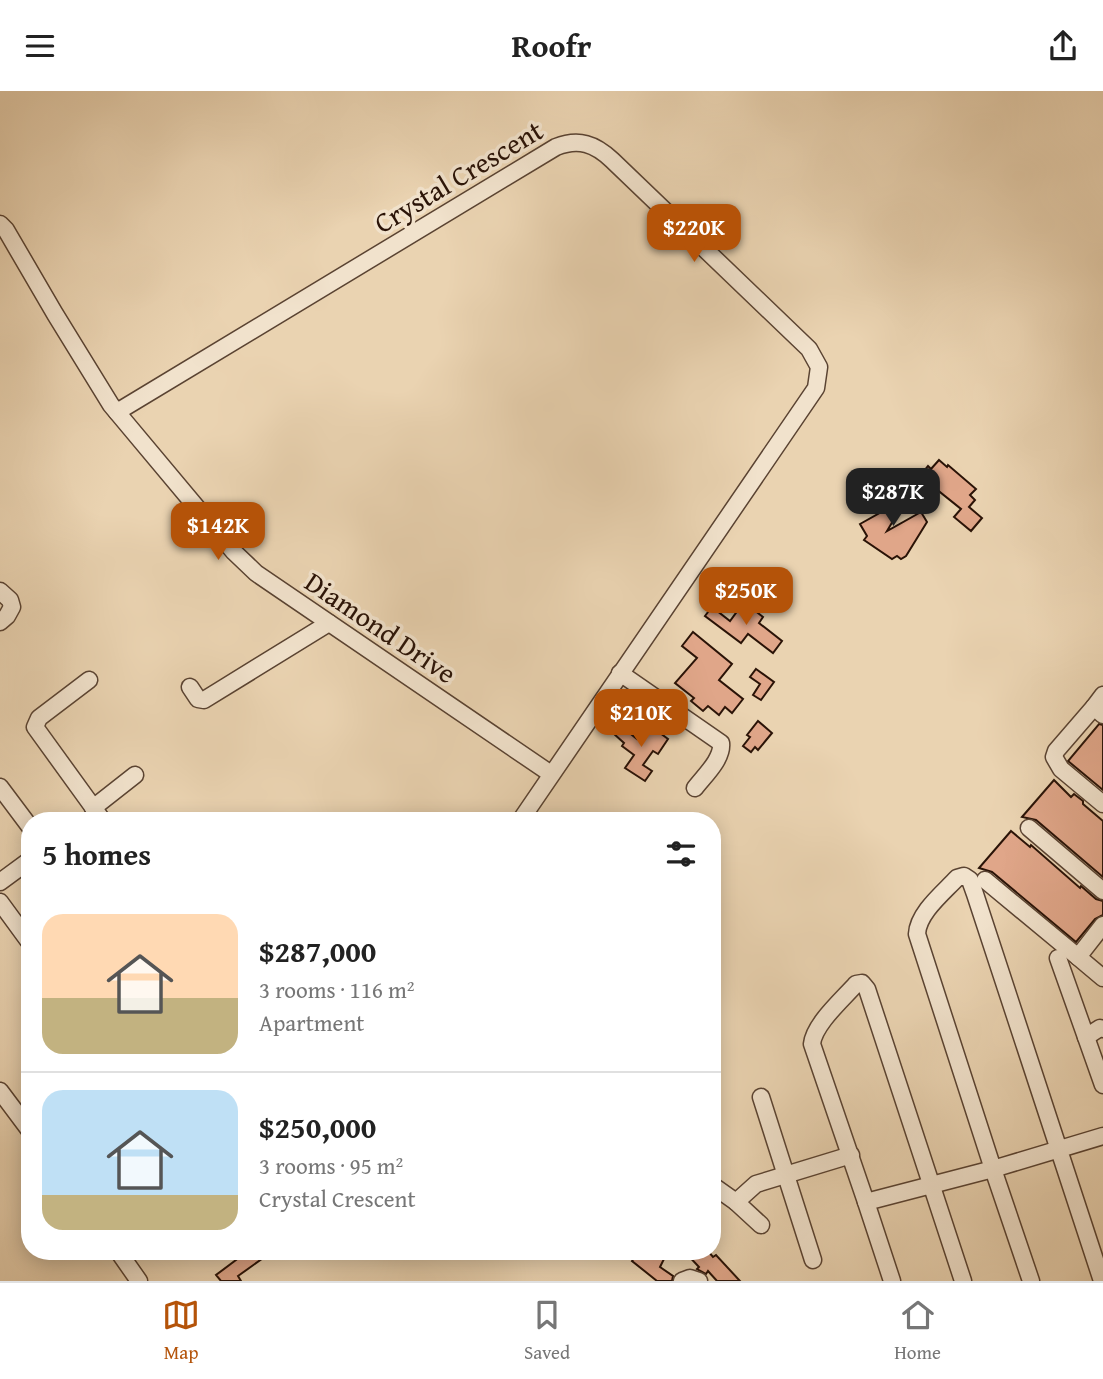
<!DOCTYPE html>
<meta charset="utf-8">
<style>
:root{--surface:#fff;--page:#f6f6f6;--text:#222;--muted:#767676;--line:#e0e0e0;--accent:#b45309}
body{margin:0;font-family:"Gentium Book Plus",serif;background:var(--page);color:var(--text);height:100vh;display:flex;flex-direction:column;font-size:26px;white-space:nowrap}
*{box-sizing:border-box;margin:0}
p{font-size:23px;color:var(--muted)}
.icon{flex:none;width:38px;height:38px;fill:none;stroke:currentColor;stroke-width:2;stroke-linecap:round;stroke-linejoin:round}
.map{position:relative;flex:1;overflow:hidden}
.side{position:absolute;left:21px;top:721px;width:700px;height:448px;display:flex;flex-direction:column;background:var(--surface);border-radius:28px;box-shadow:0 4px 18px #0003}
.side>*{flex:none}
.price{position:absolute;translate:-50% -60px;padding:0 16px;border-radius:14px;background:var(--accent);color:#fff;font-size:23px;line-height:46px;filter:drop-shadow(0 2px 4px #0008)}
.price::after{content:'';position:absolute;left:50%;top:42px;width:21px;height:16px;margin-left:-10px;background:inherit;clip-path:polygon(0 0,100% 0,50% 100%)}
.price.on{background:#222;color:#fff}
ul{padding:0;list-style:none}
li{display:flex;align-items:center;gap:21px;height:175px;padding:0 21px}
li+li{border-top:2px solid var(--line)}
li span{display:grid;place-items:center;flex:none;width:196px;height:140px;border-radius:21px;color:#555}
li>.icon{margin-inline-start:auto}
span .icon{width:84px;height:84px;fill:#fffc;stroke-width:1}
li b{font-size:30px}
h2{display:flex;justify-content:space-between;align-items:center;height:84px;padding:0 21px;font-size:30px}
header{display:flex;justify-content:space-between;align-items:center;height:91px;padding:0 21px;background:var(--surface);font-size:32px;font-weight:700}
.tab-bar{display:flex;justify-content:space-around;align-items:center;height:98px;border-top:2px solid var(--line);background:var(--surface);font-size:19px;color:var(--muted)}
.tab-bar a{display:grid;justify-items:center;gap:4px}
.tab-bar .on{color:var(--accent)}
.map>svg:first-child{display:block}
.building{fill:#e0a689;stroke:#2a1307;stroke-width:2}
.lines{fill:none;stroke-linecap:round;stroke-linejoin:round}
.minor-casing{stroke:#5a4332;stroke-width:19}
.minor{stroke:#f1e2cc;stroke-width:16}
.labels{text-anchor:middle;dominant-baseline:central;stroke-width:7;stroke-linejoin:round;paint-order:stroke}
.street-label{font-size:28px;fill:#2a1307;stroke:#f1e2cc}
</style>
<header><svg class="icon" aria-label="menu" viewBox="0 0 24 24"><path d="M4 6h16M4 12h16M4 18h16"/></svg>Roofr<svg class="icon" aria-label="share" viewBox="0 0 24 24"><path d="M12 15V3M7 8l5-5 5 5M5 13v7h14v-7"/></svg></header>
<div class="map">
<svg width="1103" height="1190" viewBox="0 0 1103 1190">
<rect width="100%" height="100%" fill="#ead3b1"/>
<filter id="stains"><feTurbulence type="fractalNoise" baseFrequency=".00286" numOctaves="4"/><feColorMatrix values="0 0 0 0 .2 0 0 0 0 .09 0 0 0 0 .02 0 0 0 .5 -.17"/></filter>
<radialGradient id="worn" r=".72"><stop offset=".6" stop-color="#630" stop-opacity="0"/><stop offset="1" stop-color="#630" stop-opacity=".3"/></radialGradient>
<g class="building">
<polygon points="939,369 947,376 948,374 976,398 970,404 975,409 969,416 982,427 971,440 954,426 961,418 920,385 928,375 931,378"/>
<polygon points="891,399 906,408 887,440 921,421 927,431 906,465 901,468 897,465 892,468 864,449 867,445 860,433 883,420 878,410 880,405"/>
<polygon points="744,511 763,526 759,532 782,550 773,562 748,543 741,552 705,525 712,516 730,530"/>
<polygon points="693,541 732,573 719,589 743,608 732,622 725,616 719,624 708,615 703,620 691,610 694,607 675,592 697,567 682,555"/>
<polygon points="756,578 774,591 761,609 753,604 760,593 750,586"/>
<polygon points="758,630 772,642 758,659 755,656 751,661 743,655 750,646 747,644"/>
<polygon points="648,633 668,648 658,663 653,660 643,674 652,680 645,690 625,677 634,664 622,655 624,652 614,643 621,635 637,648"/>
<polygon points="1099,633 1103,634 1103,699 1068,670"/>
<polygon points="1054,689 1071,706 1074,703 1083,710 1083,713 1103,730 1103,786 1036,729 1022,726"/>
<polygon points="1011,740 1030,756 1031,754 1080,797 1081,795 1096,808 1103,810 1103,824 1095,828 1076,851 992,781 979,777"/>
<polygon points="248,1160 273,1160 238,1185 241,1190 221,1190 216,1184"/>
<polygon points="640,1160 656,1160 664,1168 660,1176 673,1185 672,1190 657,1190 632,1170"/>
<polygon points="684,1160 708,1160 713,1166 716,1164 740,1190 717,1190 708,1180 706,1183 697,1178 699,1176"/>
</g>
<g class="lines">
<g class="minor-casing">
<g id="minor">
<polyline points="0,133 6,139 55,223 111,314 234,461 256,482 551,683"/>
<path d="M 117,321 L 556,56 C 579,47 595,53 612,69 L 809,258 L 819,276 L 816,297 L 520,730"/>
<polyline points="0,500 10,509 12,516 7,525 0,531"/>
<path d="M 620,582 L 721,652 C 723,668 704,685 695,697"/>
<polyline points="89,589 39,627 35,636 103,730"/>
<polyline points="190,596 198,608 204,609 329,532"/>
<polyline points="1103,604 1094,616 1103,624"/>
<polyline points="1094,616 1056,660 1054,666 1061,678 1103,713"/>
<polyline points="0,696 30,736"/>
<polyline points="93,717 135,684"/>
<polyline points="1029,737 1103,800"/>
<polyline points="985,789 1078,866 1103,834"/>
<polyline points="0,791 30,769"/>
<polyline points="0,811 30,852"/>
<polyline points="1078,866 1103,887"/>
<polyline points="1058,867 1103,994"/>
<polyline points="1086,946 1100,937 1103,938"/>
<polyline points="0,1000 30,1040"/>
<polyline points="761,1006 813,1169"/>
<polyline points="712,1094 736,1111"/>
<path d="M 866,1111 L 812,953 C 814,933 843,908 856,893 L 862,892 L 867,898 L 963,1190"/>
<polyline points="761,1134 736,1111 756,1093 851,1064"/>
<polyline points="118,1160 139,1190"/>
<polyline points="682,1190 690,1187 699,1190"/>
<polyline points="892,1190 866,1111 993,1078 1031,1190"/>
<path d="M 1102,1190 L 975,803 L 970,789 L 964,785 L 957,787 C 943,802 918,822 917,843 L 993,1078 L 1103,1045"/>
</g>
</g>
<use href="#minor" class="minor"/>
</g>
<g class="labels">
<g class="street-label">
<text transform="translate(458 85) rotate(-31)">Crystal Crescent</text>
<text transform="translate(381 536) rotate(34)">Diamond Drive</text>
</g>
</g>
<rect width="100%" height="100%" filter="url(#stains)"/>
<rect width="100%" height="100%" fill="url(#worn)"/>
</svg>
<b class="price" style="left:694px;top:173px">$220K</b>
<b class="price on" style="left:893px;top:437px">$287K</b>
<b class="price" style="left:218px;top:471px">$142K</b>
<b class="price" style="left:746px;top:536px">$250K</b>
<b class="price" style="left:641px;top:658px">$210K</b>
<section class="side">
<h2>5 homes<svg class="icon" aria-label="filters" viewBox="0 0 24 24"><path d="M4 7h16M4 17h16"/><circle cx="9" cy="7" r="2"/><circle cx="15" cy="17" r="2"/></svg></h2>
<ul>
<li><span style="background:linear-gradient(#ffd9b3 60%,#c2b280 0)"><svg class="icon" aria-label="home" viewBox="0 0 24 24"><path d="M3 11l9-7 9 7M6 9v11h12V9"/></svg></span><div><b>$287,000</b><p>3 rooms · 116 m²</p><p>Apartment</p></div></li>
<li><span style="background:linear-gradient(#bfe0f5 75%,#c2b280 0)"><svg class="icon" aria-label="home" viewBox="0 0 24 24"><path d="M3 11l9-7 9 7M6 9v11h12V9"/></svg></span><div><b>$250,000</b><p>3 rooms · 95 m²</p><p>Crystal Crescent</p></div></li>
</ul>
</section>
</div>
<nav class="tab-bar">
<a class="on"><svg class="icon" aria-label="map" viewBox="0 0 24 24"><path d="M3 6l6-2 6 2 6-2v14l-6 2-6-2-6 2zM9 4v14M15 6v14"/></svg>Map</a>
<a><svg class="icon" aria-label="saved" viewBox="0 0 24 24"><path d="M7 4h10v16l-5-4-5 4z"/></svg>Saved</a>
<a><svg class="icon" aria-label="home" viewBox="0 0 24 24"><path d="M3 11l9-7 9 7M6 9v11h12V9"/></svg>Home</a>
</nav>
